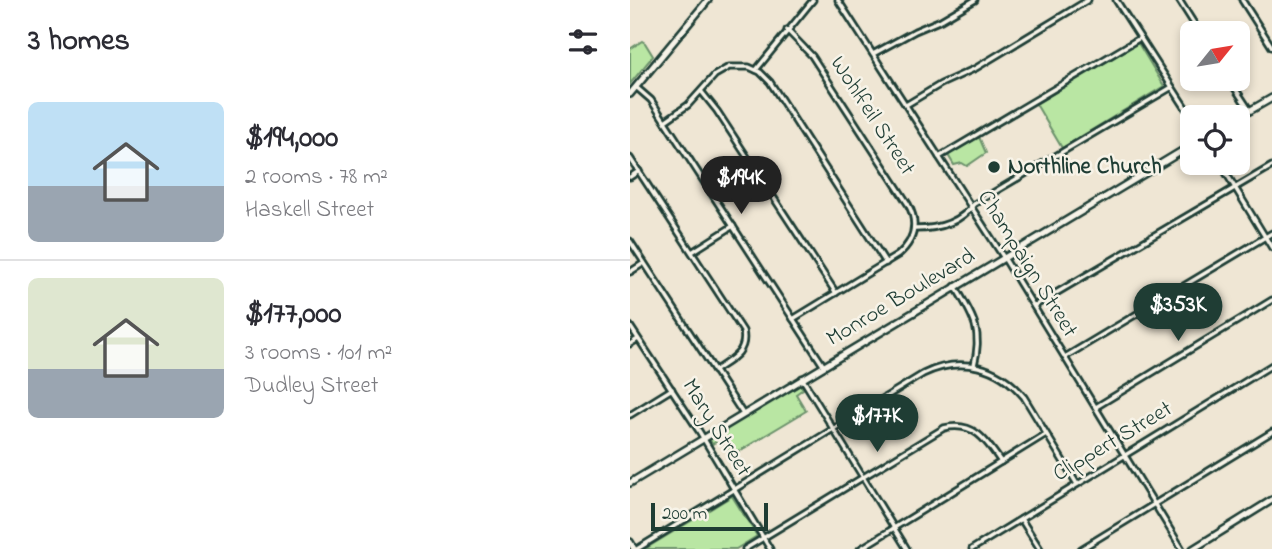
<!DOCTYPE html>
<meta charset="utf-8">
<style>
:root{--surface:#fff;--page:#f2f2f3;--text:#2b2b33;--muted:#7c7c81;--line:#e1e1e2;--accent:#1f3d34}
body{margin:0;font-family:"Indie Flower",sans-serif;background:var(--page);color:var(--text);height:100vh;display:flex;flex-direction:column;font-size:26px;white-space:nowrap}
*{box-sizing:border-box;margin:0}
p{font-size:23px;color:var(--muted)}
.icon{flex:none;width:38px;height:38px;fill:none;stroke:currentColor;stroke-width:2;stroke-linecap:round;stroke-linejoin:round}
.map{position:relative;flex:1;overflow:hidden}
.details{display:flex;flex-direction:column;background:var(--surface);width:630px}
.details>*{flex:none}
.needle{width:46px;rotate:60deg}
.fabs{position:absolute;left:550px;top:21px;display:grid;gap:14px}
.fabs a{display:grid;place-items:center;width:70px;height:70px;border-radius:10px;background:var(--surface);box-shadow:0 4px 10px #0003;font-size:35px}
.scale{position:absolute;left:21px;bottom:18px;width:117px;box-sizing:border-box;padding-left:7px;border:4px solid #1f3d34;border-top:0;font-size:19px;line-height:24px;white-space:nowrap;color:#1f3d34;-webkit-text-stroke:5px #f7f3e8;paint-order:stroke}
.price{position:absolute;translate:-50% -60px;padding:0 16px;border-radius:24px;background:var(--accent);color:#fff;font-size:23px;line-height:46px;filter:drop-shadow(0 2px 4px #0008)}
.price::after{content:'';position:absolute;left:50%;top:42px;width:21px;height:16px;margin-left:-10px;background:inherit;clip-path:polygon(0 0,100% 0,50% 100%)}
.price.active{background:#222;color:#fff}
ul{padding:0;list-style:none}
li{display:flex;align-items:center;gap:21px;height:175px;padding:0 28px}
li+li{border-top:2px solid var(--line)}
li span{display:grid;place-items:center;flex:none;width:196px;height:140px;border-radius:10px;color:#555}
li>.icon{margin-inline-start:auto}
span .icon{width:84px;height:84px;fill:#fffc;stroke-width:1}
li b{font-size:30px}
h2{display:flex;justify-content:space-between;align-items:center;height:84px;padding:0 28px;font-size:30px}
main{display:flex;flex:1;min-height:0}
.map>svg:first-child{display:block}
.green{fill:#b9e6a3;stroke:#6c926c;stroke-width:2}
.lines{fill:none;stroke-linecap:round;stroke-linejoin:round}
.street-casing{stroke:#1f3d34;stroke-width:9}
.secondary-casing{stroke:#1f3d34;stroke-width:10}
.street{stroke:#f7f3e8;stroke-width:3.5}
.secondary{stroke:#f7f3e8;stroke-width:5}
.poi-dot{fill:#1f3d34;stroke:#f7f3e8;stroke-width:2.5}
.labels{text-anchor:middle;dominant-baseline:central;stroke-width:5;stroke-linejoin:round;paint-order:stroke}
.street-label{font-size:23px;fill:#1f3d34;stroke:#f7f3e8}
.poi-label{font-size:23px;font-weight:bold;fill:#1f3d34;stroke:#f7f3e8;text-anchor:start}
</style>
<main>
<section class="details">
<h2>3 homes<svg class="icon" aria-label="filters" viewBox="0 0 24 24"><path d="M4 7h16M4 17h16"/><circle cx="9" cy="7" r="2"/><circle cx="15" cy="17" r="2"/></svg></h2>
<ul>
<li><span style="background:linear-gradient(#bfe0f5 60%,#9aa5b1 0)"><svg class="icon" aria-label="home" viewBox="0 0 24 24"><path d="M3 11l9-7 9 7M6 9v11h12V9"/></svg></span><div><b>$194,000</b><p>2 rooms · 78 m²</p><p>Haskell Street</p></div></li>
<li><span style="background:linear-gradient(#dfe7d0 65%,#9aa5b1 0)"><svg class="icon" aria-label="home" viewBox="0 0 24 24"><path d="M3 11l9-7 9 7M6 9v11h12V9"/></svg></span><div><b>$177,000</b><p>3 rooms · 101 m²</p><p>Dudley Street</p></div></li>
</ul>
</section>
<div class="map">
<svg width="642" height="549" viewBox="0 0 642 549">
<rect width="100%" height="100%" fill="#efe6d4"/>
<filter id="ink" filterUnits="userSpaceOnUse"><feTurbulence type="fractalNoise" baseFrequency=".0143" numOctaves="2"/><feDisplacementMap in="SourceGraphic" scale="14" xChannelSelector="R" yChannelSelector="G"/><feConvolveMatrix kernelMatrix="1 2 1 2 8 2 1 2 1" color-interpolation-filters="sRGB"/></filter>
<g filter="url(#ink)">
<g class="green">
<polygon points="12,41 15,43 23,56 0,84 0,49"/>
<polygon points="508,43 534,86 432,148 406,104"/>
<polygon points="349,137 356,153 337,166 332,163 324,165 318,155"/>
<polygon points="169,383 173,389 166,394 176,411 101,456 91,439 82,444 79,438"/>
<polygon points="102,496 127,536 106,549 15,549"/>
</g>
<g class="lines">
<g class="street-casing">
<g id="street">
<polyline points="208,0 376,261 552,549"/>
<polyline points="486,0 562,118"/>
<polyline points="549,0 570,33"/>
<polyline points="612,0 642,47"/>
<path d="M 157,30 L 182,56 L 278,204 C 289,224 284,241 268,255 L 163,319"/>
<polyline points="243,54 285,31 311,20 345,0"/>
<polyline points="126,70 183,0"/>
<polyline points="599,79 620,111"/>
<polyline points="6,87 21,100 193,365"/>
<polyline points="71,91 87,111 206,293"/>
<polyline points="276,105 311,84 346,68 458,0"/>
<polyline points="35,121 58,105 85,75 99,67 119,67 130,72 140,82 256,263"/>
<polyline points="309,157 510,38"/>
<path d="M 0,158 L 113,331 C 118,353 100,360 84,371"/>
<polyline points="590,163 642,248"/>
<polyline points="0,177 9,171"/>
<path d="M 285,229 C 307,229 330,223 344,204 L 542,87"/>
<polyline points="0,241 113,414"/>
<polyline points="62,252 103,226"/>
<polyline points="0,272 14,263"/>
<path d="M 325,286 C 343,316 353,330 344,365"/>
<polyline points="404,306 642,166"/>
<polyline points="0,326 69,431 140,549"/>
<polyline points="0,344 8,339"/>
<polyline points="435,357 642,233"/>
<polyline points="172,378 277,549"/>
<polyline points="466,407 642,300"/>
<polyline points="0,415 42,389"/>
<polyline points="391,519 410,549"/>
<path d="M 7,549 L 293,374 C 330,356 368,365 394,397 L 447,484"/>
<path d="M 115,549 L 314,428 C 344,421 356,440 371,462"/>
<polyline points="230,549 416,434"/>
<polyline points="342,549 642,365"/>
<polyline points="451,549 642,432"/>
</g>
</g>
<g class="secondary-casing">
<g id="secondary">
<polyline points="0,94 78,0"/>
<polyline points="607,118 642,98"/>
<polyline points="0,483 562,145"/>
<polyline points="0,542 4,549"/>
<polyline points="563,549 642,500"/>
</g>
</g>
<use href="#street" class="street"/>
<use href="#secondary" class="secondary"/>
</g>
</g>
<circle class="poi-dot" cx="364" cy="167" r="7"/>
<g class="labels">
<g class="street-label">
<text transform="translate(242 116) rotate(57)">Wohlfeil Street</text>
<text transform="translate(397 264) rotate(58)">Champaign Street</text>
<text transform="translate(271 298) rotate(-31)">Monroe Boulevard</text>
<text transform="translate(86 428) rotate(58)">Mary Street</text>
<text transform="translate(483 442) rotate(-31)">Clippert Street</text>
</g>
<g class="poi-label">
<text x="378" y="167">Northline Church</text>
</g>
</g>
</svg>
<div class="fabs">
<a><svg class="needle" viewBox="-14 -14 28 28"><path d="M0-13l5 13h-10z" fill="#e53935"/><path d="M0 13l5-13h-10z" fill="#7c7c81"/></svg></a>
<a><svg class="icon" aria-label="locate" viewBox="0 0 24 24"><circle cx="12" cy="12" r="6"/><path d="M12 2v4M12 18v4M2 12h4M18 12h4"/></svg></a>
</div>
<div class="scale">200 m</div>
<b class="price active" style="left:111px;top:216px">$194K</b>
<b class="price" style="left:548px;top:343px">$353K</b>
<b class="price" style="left:247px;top:454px">$177K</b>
</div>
</main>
